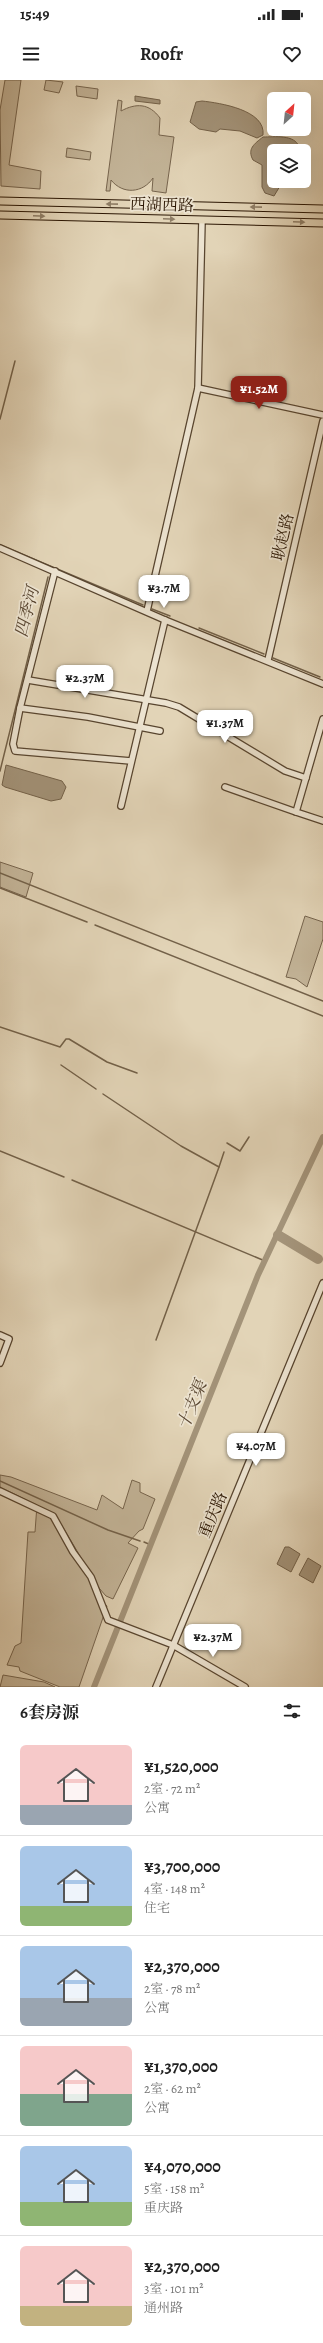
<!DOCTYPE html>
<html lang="zh">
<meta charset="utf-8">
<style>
:root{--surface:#fff;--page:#f2f2f2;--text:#222;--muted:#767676;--line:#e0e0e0;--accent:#8f2418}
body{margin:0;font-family:Alegreya,"Noto Serif SC",serif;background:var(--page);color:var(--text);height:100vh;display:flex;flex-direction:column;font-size:15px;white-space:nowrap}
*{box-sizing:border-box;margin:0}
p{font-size:13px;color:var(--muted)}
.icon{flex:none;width:22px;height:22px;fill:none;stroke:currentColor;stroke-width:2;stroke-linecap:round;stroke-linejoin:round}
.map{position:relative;height:1607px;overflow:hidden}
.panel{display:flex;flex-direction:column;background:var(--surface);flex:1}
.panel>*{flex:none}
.needle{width:26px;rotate:27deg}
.tools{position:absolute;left:267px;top:12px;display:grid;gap:8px}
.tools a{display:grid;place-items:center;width:44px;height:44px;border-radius:6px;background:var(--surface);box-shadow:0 4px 16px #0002;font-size:20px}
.price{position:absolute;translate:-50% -34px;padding:0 9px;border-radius:8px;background:#fff;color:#222;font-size:13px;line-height:26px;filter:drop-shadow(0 1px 2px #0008)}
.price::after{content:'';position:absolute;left:50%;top:24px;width:12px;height:9px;margin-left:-6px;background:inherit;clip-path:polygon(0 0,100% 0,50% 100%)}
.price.current{background:var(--accent);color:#fff}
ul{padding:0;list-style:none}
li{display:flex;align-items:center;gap:12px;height:100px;padding:0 20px}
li+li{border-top:1px solid var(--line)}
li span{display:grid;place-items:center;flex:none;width:112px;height:80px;border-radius:6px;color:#555}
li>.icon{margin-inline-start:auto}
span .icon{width:48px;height:48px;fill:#fffc;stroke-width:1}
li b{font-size:17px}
h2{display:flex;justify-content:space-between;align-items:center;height:48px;padding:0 20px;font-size:17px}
.status{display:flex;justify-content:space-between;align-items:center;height:28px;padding:0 20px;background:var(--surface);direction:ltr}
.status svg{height:11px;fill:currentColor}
header{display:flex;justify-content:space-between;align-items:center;height:52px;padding:0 20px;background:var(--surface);font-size:18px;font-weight:700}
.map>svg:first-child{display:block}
.green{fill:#c3b498;stroke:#76644d}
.water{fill:#a39379;stroke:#736149}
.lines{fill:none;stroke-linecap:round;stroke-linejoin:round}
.stream{stroke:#736149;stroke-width:1.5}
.canal{stroke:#a39379;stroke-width:6}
.river{stroke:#a39379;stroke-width:10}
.minor-casing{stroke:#58452f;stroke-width:8}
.major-casing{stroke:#2a1502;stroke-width:9}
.minor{stroke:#ece3d0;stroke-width:5.5}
.major{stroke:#e2d4b7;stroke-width:7}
.oneway{fill:#8f7e66}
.labels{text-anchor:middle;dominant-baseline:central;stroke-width:3.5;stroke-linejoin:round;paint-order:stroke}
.street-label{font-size:16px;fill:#2a1502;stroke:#ece3d0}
.water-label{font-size:17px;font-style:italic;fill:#5a4732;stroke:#ece3d0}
</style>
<div class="status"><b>15:49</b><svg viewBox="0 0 49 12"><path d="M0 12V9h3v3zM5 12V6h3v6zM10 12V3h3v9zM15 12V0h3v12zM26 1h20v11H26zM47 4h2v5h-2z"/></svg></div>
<header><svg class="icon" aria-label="menu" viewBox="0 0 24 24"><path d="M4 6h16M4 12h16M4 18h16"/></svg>Roofr<svg class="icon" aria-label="heart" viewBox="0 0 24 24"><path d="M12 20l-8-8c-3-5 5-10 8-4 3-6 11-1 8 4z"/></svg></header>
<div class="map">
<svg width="323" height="1607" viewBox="0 0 323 1607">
<rect width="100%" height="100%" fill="#e2d4b7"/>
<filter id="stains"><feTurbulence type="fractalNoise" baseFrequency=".005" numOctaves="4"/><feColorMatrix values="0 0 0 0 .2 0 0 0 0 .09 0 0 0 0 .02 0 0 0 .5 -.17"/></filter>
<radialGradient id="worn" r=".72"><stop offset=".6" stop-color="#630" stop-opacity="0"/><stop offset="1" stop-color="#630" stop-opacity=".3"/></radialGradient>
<g class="green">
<polygon points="5,0 21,0 9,85 41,91 40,109 1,106 0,30"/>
<polygon points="46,0 63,2 59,13 44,10"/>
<polygon points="76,6 98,9 97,19 77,16"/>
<path d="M 118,20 L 122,21 L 121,31 C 136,23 149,23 160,38 L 159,55 L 174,57 L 166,113 L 152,111 L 153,98 C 143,113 123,115 111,100 L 110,111 L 106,111 Z"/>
<polygon points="67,68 91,72 90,80 66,77"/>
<polygon points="0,782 33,793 26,817 0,807"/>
<polygon points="305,836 323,842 323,859 307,907 296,899 286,897"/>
<polygon points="0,1395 11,1397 97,1430 102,1415 123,1429 132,1400 140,1403 140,1412 155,1419 143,1449 139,1451 128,1463 138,1468 113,1519 106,1516 99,1508 61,1444 59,1450 90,1498 101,1522 107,1526 79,1607 60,1607 20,1591 19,1587 7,1585 15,1566 21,1563 28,1452 35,1452 37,1425 0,1407"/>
<polygon points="3,1595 44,1602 55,1607 0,1607"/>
</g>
<g class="water">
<polygon points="135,16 160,20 160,24 135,21"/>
<path d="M 202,21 C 220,23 266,30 263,55 L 257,58 L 240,51 L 220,49 L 216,52 L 199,49 L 190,42 L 196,22 Z"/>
<path d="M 263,57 C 274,57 295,54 299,67 L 298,71 L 274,71 L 274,101 L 283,101 L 274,116 L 265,113 L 262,107 L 262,85 L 253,80 C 247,69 254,64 263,57 Z"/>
<polygon points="6,685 62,701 66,707 61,719 51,721 5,707 2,705"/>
<polygon points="285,1467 289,1467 300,1474 291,1492 277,1484"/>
<polygon points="308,1478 321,1486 313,1503 299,1495"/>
</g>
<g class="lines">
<g class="stream">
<polyline points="0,339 15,281"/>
<polyline points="0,465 143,525"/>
<polyline points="152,529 170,536"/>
<polyline points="199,548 264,574"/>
<polyline points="273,578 320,597"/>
<polyline points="0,691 48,497"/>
<polyline points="0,793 323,921"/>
<polyline points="0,808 87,842"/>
<polyline points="95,845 323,936"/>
<polyline points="0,947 60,967 66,959 69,959 107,982 137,993"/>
<polyline points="61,985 96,1009"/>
<polyline points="103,1014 181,1066 219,1087 224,1072"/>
<polyline points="227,1063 240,1071 249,1057"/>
<polyline points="0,1071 64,1097"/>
<polyline points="72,1100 265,1181"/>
<polyline points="156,1260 219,1087"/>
<polyline points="0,1401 108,1450 140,1461"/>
<polyline points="144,1462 151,1465"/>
</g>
<polyline class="canal" points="94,1607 258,1195 323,1057"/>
<polyline class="river" points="278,1155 318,1179"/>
<g class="minor-casing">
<g id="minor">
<polyline points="198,308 323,335"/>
<polyline points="0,468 165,540 323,604"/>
<polyline points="55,491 20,628 13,664 15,671 131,681"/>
<polyline points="147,531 198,308 202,140"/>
<polyline points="268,580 323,341"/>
<polyline points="28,600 166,623 179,627 285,691 306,698"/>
<polyline points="20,628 88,637 160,651"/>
<polyline points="323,639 296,732 323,741"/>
<polyline points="225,707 296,732"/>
<polyline points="121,726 165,540"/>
<polyline points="0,1255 9,1259 0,1283"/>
<polyline points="0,1411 53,1436 73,1472 91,1497 108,1540 173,1565 245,1607"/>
<polyline points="156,1607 323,1203"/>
</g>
</g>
<g class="major-casing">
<g id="major">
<polyline points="0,121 323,129"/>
<polyline points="0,135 323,143"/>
</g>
</g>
<use href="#minor" class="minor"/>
<use href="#major" class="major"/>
</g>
<defs><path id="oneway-solid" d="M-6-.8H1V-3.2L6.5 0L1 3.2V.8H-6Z"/></defs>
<g class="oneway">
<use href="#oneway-solid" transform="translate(112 124) rotate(-179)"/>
<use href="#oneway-solid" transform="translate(256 127) rotate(-179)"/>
<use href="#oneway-solid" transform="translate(39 136) rotate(2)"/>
<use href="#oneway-solid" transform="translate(169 139) rotate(2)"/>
<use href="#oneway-solid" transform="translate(299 142) rotate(2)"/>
</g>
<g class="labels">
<g class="street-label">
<text transform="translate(162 125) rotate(2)">西湖西路</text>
<text transform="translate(283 457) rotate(-77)">耿赵路</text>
<text transform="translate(213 1435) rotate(-67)">重庆路</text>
</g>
<g class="water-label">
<text transform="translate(27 532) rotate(-76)">四季河</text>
<text transform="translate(192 1325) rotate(-68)">十支渠</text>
</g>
</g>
<rect width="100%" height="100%" filter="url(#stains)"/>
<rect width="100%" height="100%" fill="url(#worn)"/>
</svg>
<div class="tools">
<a><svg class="needle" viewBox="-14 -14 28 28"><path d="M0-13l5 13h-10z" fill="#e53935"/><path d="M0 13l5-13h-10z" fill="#767676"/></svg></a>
<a><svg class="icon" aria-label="layers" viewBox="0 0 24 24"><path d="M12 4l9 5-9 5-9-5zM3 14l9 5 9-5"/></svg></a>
</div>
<b class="price current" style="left:259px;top:330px">¥1.52M</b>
<b class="price" style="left:164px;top:529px">¥3.7M</b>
<b class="price" style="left:85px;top:619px">¥2.37M</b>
<b class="price" style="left:225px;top:664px">¥1.37M</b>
<b class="price" style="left:256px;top:1387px">¥4.07M</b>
<b class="price" style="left:213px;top:1578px">¥2.37M</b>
</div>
<section class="panel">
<h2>6套房源<svg class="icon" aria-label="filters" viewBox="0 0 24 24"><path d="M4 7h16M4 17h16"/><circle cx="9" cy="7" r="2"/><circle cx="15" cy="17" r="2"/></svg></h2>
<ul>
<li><span style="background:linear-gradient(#f6c9c9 75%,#9aa5b1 0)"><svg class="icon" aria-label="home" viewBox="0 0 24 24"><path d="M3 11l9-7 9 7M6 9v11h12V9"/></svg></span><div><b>¥1,520,000</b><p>2室 · 72 m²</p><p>公寓</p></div></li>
<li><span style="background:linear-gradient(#a9c7e8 75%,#8fb573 0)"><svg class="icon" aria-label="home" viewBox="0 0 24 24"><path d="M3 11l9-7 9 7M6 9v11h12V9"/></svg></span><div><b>¥3,700,000</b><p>4室 · 148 m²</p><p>住宅</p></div></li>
<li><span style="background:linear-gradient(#a9c7e8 65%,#9aa5b1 0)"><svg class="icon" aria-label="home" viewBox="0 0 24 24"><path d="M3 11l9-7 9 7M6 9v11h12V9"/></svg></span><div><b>¥2,370,000</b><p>2室 · 78 m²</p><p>公寓</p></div></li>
<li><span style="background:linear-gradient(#f6c9c9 60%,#7fa58c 0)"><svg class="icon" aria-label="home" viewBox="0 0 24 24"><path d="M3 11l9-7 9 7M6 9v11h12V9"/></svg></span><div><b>¥1,370,000</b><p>2室 · 62 m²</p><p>公寓</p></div></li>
<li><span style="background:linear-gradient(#a9c7e8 70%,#8fb573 0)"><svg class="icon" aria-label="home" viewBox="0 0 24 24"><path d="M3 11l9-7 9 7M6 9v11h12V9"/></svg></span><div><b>¥4,070,000</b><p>5室 · 158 m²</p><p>重庆路</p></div></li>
<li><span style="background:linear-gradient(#f6c9c9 75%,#c2b280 0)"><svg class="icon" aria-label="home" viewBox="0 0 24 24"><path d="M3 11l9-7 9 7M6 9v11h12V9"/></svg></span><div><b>¥2,370,000</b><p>3室 · 101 m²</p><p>通州路</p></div></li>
</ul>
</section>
